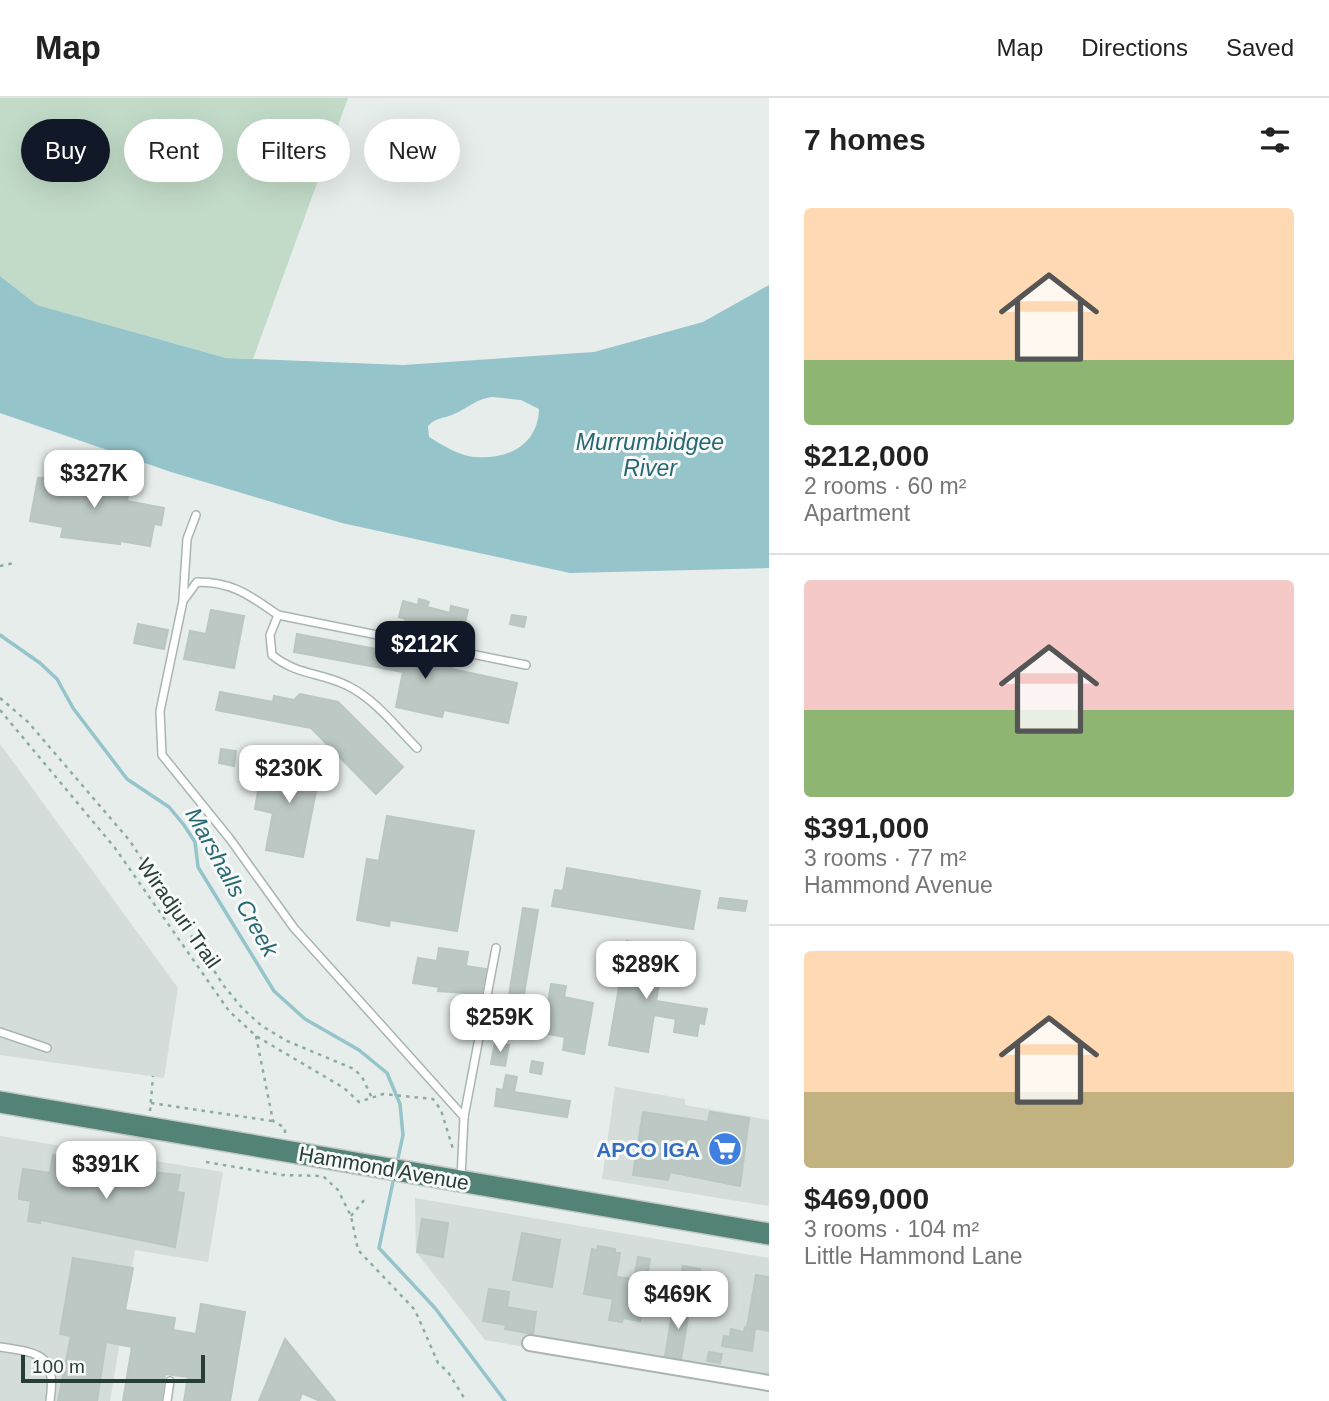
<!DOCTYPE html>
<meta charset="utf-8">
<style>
:root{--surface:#fff;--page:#f2f2f2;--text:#222;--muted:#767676;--line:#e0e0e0;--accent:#111827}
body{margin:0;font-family:Helvetica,sans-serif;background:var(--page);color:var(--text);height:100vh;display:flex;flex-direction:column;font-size:26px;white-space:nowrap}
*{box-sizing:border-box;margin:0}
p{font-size:23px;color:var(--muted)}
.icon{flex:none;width:38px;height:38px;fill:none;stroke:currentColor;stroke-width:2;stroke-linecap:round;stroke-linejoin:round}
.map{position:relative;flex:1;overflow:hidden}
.drawer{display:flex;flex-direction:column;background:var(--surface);width:560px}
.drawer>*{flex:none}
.hud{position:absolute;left:21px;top:21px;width:642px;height:63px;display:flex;gap:14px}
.scale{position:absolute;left:21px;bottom:18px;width:184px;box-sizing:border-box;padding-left:7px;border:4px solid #273d37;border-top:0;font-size:19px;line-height:24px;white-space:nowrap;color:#273d37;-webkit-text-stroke:5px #f7faf8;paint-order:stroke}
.price{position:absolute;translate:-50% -60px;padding:0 16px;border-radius:14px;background:#fff;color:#222;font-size:23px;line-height:46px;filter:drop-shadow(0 2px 4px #0008)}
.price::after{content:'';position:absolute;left:50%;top:42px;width:21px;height:16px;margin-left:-10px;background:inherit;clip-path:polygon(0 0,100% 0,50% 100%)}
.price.on{background:var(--accent);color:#fff}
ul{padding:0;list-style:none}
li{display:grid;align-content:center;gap:14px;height:371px;padding:0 35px}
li+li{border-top:2px solid var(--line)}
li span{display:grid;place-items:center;height:217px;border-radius:7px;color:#555}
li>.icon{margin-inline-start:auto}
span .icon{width:126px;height:126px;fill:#fffc;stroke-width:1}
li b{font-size:30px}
h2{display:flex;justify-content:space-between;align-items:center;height:84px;padding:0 35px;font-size:30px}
.pill{padding:0 24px;border-radius:32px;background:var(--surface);box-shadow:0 7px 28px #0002;font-size:24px;line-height:63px}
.pill.on{background:var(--accent);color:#fff}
header{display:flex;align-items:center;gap:42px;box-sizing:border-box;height:98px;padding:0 35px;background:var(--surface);border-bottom:2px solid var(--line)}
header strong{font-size:33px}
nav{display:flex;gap:38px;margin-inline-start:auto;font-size:24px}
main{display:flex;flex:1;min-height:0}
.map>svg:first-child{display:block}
.built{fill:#d4ddd9}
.green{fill:#c2dbc8}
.water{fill:#95c4cb;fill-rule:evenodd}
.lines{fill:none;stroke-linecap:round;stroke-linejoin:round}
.stream{stroke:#95c4cb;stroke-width:3.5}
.building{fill:#bcc8c3;stroke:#b9c6c1;stroke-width:2}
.service-casing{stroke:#a9b5b1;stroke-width:10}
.minor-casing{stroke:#a9b5b1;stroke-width:18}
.trunk-casing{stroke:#c3c9c7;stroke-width:24}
.path{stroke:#8bada1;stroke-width:2.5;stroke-dasharray:3.5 5;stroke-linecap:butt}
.service{stroke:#fff;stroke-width:7}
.minor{stroke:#fff;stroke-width:14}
.trunk{stroke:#538276;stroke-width:21}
.labels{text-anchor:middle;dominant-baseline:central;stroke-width:6;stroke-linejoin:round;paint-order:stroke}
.street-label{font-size:21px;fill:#273d37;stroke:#f7faf8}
.shop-label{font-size:21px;font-weight:bold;fill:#366cbe;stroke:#f7faf8;text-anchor:end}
.water-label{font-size:23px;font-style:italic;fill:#286873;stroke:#f7faf8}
</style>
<header>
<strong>Map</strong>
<nav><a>Map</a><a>Directions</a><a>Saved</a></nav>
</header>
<main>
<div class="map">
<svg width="769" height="1303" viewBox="0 0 769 1303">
<rect width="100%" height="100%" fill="#e6edea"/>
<g class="built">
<polygon points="0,646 178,890 164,980 0,957"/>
<polygon points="615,989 685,1001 685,1007 769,1022 769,1108 602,1081"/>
<polygon points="0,1038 223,1074 208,1164 135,1152 110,1303 0,1303"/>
<polygon points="415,1100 769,1160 769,1290 485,1242 416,1154"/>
</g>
<polygon class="green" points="0,0 348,0 253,261 226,260 37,207 0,178"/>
<path class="water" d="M 0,178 L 37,207 L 226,260 L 403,267 L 594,254 L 703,224 L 769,187 L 769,470 L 570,475 L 342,425 L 171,374 L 0,315 ZM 492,299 L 521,302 L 539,311 C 538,347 508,362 474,359 C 458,357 442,347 429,339 L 428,328 C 436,319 444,321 454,316 C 470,309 474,302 492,299 Z"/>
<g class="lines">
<g class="stream">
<polyline points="0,537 40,565 57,581 73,610 127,681 169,709 184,727 195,744 198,769 274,893 305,921 359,952 387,975 400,1006 403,1037 397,1065"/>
<polyline points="394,1079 379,1150 435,1210 505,1303"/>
</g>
</g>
<g class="building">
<polygon points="58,373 130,386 127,403 164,410 161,427 154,426 150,448 120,443 120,446 61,439 63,429 30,423 38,380 57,379"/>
<polygon points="419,501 429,504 427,509 450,515 451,508 468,512 462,536 405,524 406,521 399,519 403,503 418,507"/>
<polygon points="211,512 244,518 234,570 184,561 190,533 206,536"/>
<polygon points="512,517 526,519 524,529 510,526"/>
<polygon points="138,526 168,532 164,551 134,545"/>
<polygon points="297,536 397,555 453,567 452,571 517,585 508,625 444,612 442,619 396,609 403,574 294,554"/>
<polygon points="220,594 273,604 274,598 294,602 300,596 338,604 403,669 376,696 311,630 216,612"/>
<polygon points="221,651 236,653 234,668 219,665"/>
<polygon points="283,661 321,668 303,759 266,752 273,715 255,711 261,676 280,679"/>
<polygon points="387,718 474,733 457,833 390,822 389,828 357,822 367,761 379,763"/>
<polygon points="567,770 700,793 693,831 552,808 555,792 563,793"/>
<polygon points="720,800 747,803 745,813 718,810"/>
<polygon points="523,810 538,812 517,938 503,935"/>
<polygon points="627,843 665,850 656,903 707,911 704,926 699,925 697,938 674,934 676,921 654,917 648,954 609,947"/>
<polygon points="439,850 468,854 466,868 486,871 481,896 438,893 439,889 413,885 418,860 437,863"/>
<polygon points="551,886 566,888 564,899 593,905 584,956 563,952 565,939 543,935"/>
<polygon points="495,944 509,947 505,968 491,966"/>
<polygon points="532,963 543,965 541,976 530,974"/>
<polygon points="506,977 517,979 514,994 570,1003 567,1019 495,1008 497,991 503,992"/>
<polygon points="643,1014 708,1024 710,1014 749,1020 740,1088 670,1074 668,1082 633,1077"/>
<polygon points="53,1057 91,1064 87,1087 115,1092 119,1070 180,1077 177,1094 184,1095 175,1149 41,1122 40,1125 28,1123 31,1103 19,1101 19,1096 23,1071 50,1075"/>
<polygon points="422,1121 448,1125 443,1159 417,1154"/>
<polygon points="522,1135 560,1142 552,1189 513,1182"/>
<polygon points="598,1148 615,1151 615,1155 620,1155 616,1179 634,1181 638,1159 650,1161 640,1223 623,1220 622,1224 609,1222 613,1201 584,1196 592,1151 597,1152"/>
<polygon points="73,1160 133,1170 125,1212 175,1220 173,1232 196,1236 201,1206 245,1214 230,1303 184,1303 188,1279 165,1276 161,1303 123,1303 132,1249 106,1244 97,1303 58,1303 71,1238 60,1236"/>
<polygon points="683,1168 700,1171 694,1196 684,1194 685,1188 679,1187"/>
<polygon points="756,1177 769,1179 769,1233 747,1229"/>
<polygon points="489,1191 509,1194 507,1209 536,1214 533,1236 505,1231 506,1227 483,1223"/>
<polygon points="674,1205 690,1208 681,1261 665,1258"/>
<polygon points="745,1229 755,1231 752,1253 722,1248 724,1238 730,1239 731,1231 744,1234"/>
<polygon points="285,1241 335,1303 320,1303 302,1295 299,1303 259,1303"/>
<polygon points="709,1254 722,1256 720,1265 707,1263"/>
</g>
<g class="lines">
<g class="service-casing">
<g id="service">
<polyline points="183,502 187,441 196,417"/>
<polyline points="278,517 526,567"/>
<path d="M 417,650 C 396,629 375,601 348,588 C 321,574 298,578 272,557 L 270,537 L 278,517 C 249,497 233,484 197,484 L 183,503 L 160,613 L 162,657 L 230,741 L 294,830 L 464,1019"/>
<polyline points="0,934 47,950"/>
<polyline points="461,1080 464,1019 496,850"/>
<path d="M 0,1249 C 40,1255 57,1256 50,1303"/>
<polyline points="167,1303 170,1283"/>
</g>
</g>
<g class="minor-casing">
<polyline id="minor" points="530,1245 769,1285"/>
</g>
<g class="trunk-casing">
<polyline id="trunk" points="0,1004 769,1136"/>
</g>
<g class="path">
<polyline points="0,468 14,465"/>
<polyline points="0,600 28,624 130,743 224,888 243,911 262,928 287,943 354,971 362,979 372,1000"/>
<polyline points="0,612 115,750 229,913 256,938 344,990 359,1004 383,996 433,1001 441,1012 453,1051"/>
<polyline points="256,938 273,1023 285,1030 285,1038"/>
<polyline points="151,1005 272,1023"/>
<polyline points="150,1013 153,978"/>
<polyline points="206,1064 282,1077 323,1078 338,1092 351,1118 358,1152 415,1212 438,1265 448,1274 466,1303"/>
<polyline points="351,1118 365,1101"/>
</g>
<use href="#service" class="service"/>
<use href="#minor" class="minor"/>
<use href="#trunk" class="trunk"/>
</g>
<defs>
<g id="supermarket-disc" transform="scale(1.75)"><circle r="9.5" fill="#3f7fe0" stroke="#f7faf8"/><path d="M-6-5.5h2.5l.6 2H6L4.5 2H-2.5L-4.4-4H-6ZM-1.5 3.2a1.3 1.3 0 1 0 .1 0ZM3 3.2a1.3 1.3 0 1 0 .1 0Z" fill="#fff"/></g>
</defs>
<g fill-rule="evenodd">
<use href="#supermarket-disc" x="725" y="1051"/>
</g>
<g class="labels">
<g class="street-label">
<text transform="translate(179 815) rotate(55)">Wiradjuri Trail</text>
<text transform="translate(384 1070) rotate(10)">Hammond Avenue</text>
</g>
<g class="shop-label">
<text x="700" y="1051">APCO IGA</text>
</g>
<g class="water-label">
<text x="650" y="344">Murrumbidgee<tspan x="650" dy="26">River</tspan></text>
<text transform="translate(232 784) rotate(61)">Marshalls Creek</text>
</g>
</g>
</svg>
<div class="scale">100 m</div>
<b class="price" style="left:94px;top:412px">$327K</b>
<b class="price on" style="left:425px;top:583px">$212K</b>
<b class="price" style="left:289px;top:707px">$230K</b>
<b class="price" style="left:646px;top:903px">$289K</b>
<b class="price" style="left:500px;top:956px">$259K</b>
<b class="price" style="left:106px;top:1103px">$391K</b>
<b class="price" style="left:678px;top:1233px">$469K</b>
<div class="hud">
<a class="pill on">Buy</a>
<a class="pill">Rent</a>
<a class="pill">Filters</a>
<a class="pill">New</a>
</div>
</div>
<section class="drawer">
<h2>7 homes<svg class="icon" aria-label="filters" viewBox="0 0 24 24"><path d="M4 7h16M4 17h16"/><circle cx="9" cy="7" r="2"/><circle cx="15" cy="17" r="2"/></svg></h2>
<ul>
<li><span style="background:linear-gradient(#ffd9b3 70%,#8fb573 0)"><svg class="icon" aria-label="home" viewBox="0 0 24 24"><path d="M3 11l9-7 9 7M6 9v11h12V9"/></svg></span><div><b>$212,000</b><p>2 rooms · 60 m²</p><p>Apartment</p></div></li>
<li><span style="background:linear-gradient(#f6c9c9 60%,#8fb573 0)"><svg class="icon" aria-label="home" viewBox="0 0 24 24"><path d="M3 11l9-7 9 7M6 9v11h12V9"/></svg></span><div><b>$391,000</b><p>3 rooms · 77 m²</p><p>Hammond Avenue</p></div></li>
<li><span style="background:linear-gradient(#ffd9b3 65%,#c2b280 0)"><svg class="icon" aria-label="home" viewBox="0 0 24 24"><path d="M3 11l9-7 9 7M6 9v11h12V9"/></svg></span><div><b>$469,000</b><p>3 rooms · 104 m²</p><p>Little Hammond Lane</p></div></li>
</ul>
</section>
</main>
